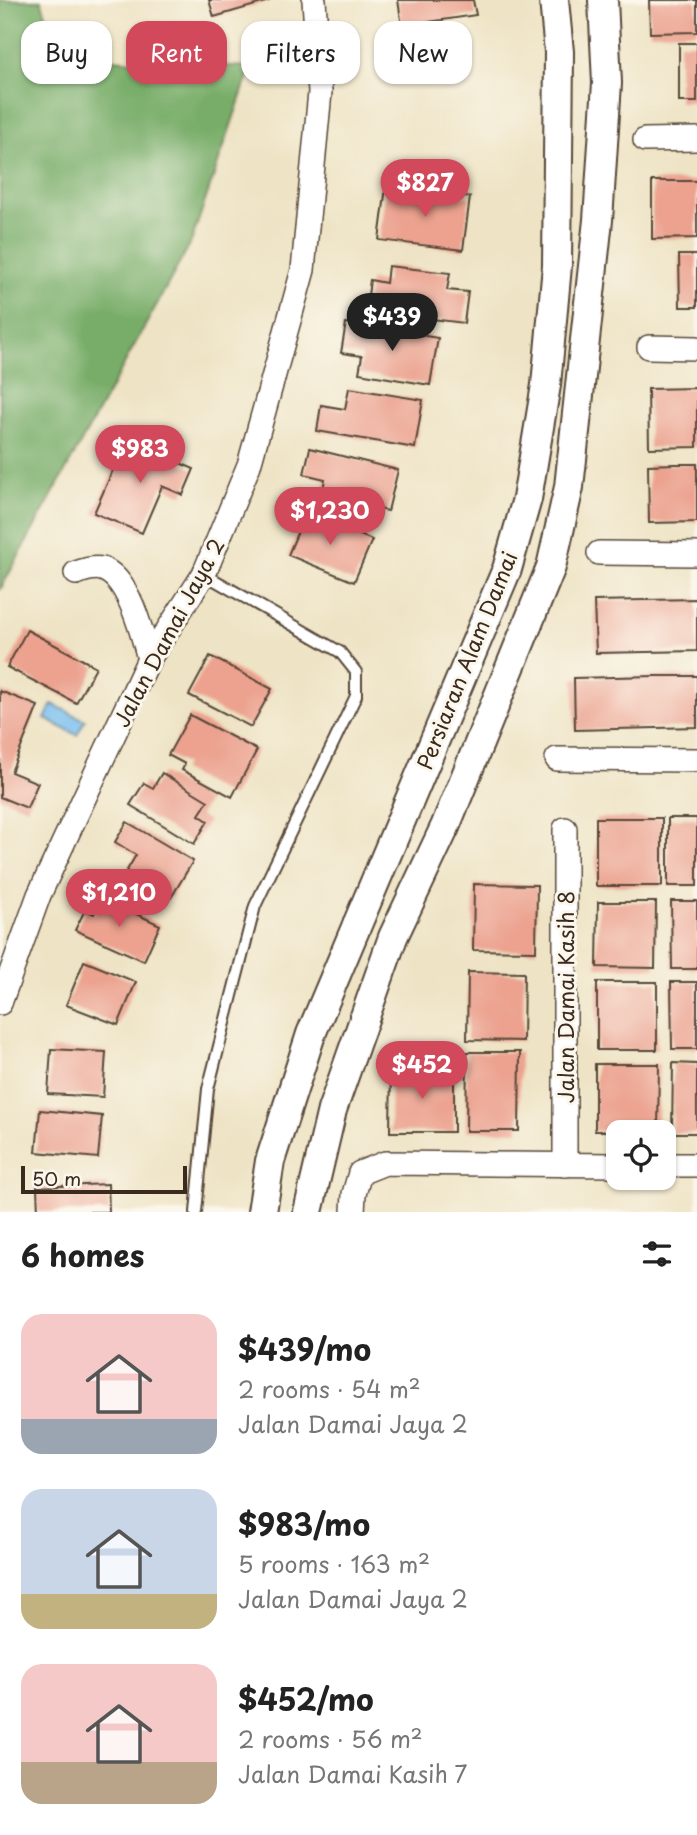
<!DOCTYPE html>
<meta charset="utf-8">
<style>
:root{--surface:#fff;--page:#f6f6f6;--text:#222;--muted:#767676;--accent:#d1495b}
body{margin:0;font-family:"Playpen Sans",sans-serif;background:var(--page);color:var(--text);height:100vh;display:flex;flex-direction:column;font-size:26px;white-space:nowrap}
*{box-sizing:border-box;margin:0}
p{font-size:23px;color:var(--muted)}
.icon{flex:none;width:38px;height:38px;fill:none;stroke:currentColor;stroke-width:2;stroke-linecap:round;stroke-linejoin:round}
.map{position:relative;height:1212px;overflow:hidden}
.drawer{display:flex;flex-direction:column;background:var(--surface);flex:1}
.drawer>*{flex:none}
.banner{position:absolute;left:21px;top:21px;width:656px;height:63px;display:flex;gap:14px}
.buttons{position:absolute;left:606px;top:1120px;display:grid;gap:14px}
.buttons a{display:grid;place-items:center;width:70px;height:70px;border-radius:14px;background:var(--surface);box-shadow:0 2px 5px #0004;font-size:35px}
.scale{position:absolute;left:21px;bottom:18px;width:166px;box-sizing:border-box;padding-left:7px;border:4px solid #3b2a1e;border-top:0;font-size:19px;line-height:24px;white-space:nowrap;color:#3b2a1e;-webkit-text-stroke:5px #fbf7ec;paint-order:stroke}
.price{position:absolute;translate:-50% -60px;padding:0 16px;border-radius:24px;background:var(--accent);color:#fff;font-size:23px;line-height:46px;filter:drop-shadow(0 2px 4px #0008)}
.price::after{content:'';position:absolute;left:50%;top:42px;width:21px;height:16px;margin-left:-10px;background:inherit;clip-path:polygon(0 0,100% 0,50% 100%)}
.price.selected{background:#222;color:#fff}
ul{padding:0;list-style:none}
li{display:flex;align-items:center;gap:21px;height:175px;padding:0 21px}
li span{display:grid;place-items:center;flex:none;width:196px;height:140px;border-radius:21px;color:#555}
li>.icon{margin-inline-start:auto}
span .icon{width:84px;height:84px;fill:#fffc;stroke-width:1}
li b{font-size:30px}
h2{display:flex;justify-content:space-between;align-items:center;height:84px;padding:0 21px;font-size:30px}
.chip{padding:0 24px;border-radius:21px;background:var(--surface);box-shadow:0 2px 5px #0004;font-size:24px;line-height:63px}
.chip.selected{background:var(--accent);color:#fff}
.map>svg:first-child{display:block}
.forest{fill:#78ad69;stroke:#5a6c44;stroke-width:2}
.water{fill:#77beef;stroke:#597486;stroke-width:2}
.building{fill:#eca28f}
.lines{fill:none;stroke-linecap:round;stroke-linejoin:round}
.service-casing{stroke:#564637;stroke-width:14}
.minor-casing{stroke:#564637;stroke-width:26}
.tertiary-casing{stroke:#564637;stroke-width:32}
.service{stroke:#fff;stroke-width:10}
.minor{stroke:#fff;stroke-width:23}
.tertiary{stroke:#fff;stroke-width:28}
.labels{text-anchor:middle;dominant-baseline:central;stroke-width:6;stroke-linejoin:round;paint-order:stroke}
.street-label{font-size:21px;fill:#3b2a1e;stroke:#fbf7ec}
</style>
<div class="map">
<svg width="697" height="1212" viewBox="0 0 697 1212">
<rect width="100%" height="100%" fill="#fbf7ec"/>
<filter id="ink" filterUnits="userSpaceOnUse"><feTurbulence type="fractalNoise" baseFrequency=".0143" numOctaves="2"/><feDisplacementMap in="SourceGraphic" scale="14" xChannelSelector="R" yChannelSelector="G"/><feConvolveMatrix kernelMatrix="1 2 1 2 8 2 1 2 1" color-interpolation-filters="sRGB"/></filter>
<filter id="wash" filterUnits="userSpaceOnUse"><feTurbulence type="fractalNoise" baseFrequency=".00686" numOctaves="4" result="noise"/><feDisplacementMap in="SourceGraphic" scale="28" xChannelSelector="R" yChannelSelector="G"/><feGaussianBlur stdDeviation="1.57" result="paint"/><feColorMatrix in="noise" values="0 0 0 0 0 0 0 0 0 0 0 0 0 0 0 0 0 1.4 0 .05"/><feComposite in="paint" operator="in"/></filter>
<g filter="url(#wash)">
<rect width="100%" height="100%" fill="#eee3c4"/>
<polygon class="forest" points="0,0 41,0 59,52 138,62 251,67 191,242 0,590"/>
<polygon class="water" points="52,704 85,720 77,735 45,719"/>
<g id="blocks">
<g class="building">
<polygon points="209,0 269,0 269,1 214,17"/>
<polygon points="398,0 473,0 476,15 402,26"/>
<polygon points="649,0 697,0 697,32 650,33"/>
<rect x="679" y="43" width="18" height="59"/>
<polygon points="652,181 697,181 697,238 652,239"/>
<polygon points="386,187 470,197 463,250 379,240"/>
<polygon points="679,255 697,255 697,307 680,307"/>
<polygon points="388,266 450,273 447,290 468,292 464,323 366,311 370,280 386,283"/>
<polygon points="346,323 438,338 430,385 359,373 362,356 341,353"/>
<polygon points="349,388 423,400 415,448 317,431 321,405 345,409"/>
<polygon points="697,388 697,447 649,448 648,389"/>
<polygon points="126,440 194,469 183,495 162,486 142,533 94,513"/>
<polygon points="310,448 398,470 388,511 322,495 325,479 304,474"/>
<polygon points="675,464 697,464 697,522 649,523 648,465"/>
<polygon points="306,512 372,540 354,582 288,555"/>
<polygon points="697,599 697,651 596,653 594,601"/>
<polygon points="27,630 96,667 76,703 7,667"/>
<polygon points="210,656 272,689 251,727 189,695"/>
<polygon points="655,676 697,676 697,727 575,730 574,678"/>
<polygon points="0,691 38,706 11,772 38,783 27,808 0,797"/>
<polygon points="190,715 257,750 232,797 182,770 185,764 168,755"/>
<polygon points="162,773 208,801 199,815 208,821 194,844 130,805 144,783 153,788"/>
<rect x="596" y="818" width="66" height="68"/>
<rect x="668" y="818" width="29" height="68"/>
<polygon points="127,822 193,861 171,898 126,872 136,855 115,842"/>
<polygon points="474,884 537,885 536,951 473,950"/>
<polygon points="102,898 160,925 144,961 75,930 85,910 94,914"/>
<polygon points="671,901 697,901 697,969 672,969"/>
<polygon points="598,902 656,902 655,968 597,967"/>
<polygon points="84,961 136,982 118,1025 66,1005"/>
<polygon points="468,972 524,973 523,1041 467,1040"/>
<rect x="597" y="982" width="60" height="68"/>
<polygon points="671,982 697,982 697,1049 672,1049"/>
<polygon points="51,1049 106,1052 103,1097 48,1094"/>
<polygon points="467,1052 520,1052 519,1131 466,1131"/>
<polygon points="673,1063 697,1064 697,1133 672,1133"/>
<polygon points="595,1064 659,1064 658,1131 595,1131"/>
<polygon points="391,1070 454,1070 454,1132 390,1132"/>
<polygon points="40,1110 102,1116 98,1158 36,1152"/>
<polygon points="108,1184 109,1212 38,1212 37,1187"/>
</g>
</g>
</g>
<g filter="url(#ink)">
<use href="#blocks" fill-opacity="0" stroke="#564637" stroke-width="2"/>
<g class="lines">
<g class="service-casing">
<polyline id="service" points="196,1212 208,1089 255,906 356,696 356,672 340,652 204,574"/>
</g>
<g class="minor-casing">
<g id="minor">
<polyline points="645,140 697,139"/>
<polyline points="649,347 697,348"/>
<polyline points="599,553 697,554"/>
<path d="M 76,573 C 84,570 94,567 102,569 C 129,577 143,636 149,659"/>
<polyline points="557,759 697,760"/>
<polyline points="565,829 565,1165"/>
<polyline points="0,1003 39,895 149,659 204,574 249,465 303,270 320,92 314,0"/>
<polyline points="663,1165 697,1165"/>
<polyline points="353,1212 354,1194 360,1173 385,1163 618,1165"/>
</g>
</g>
<g class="tertiary-casing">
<g id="tertiary">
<polyline points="262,1212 270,1161 311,1034 507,569 527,499 546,385 557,266 559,52 554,0"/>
<polyline points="308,1212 332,1110 393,937 445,827 551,567 569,487 598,220 607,83 603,0"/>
</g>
</g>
<use href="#service" class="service"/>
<use href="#minor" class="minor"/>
<use href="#tertiary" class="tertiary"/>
</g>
</g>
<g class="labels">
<g class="street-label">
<text transform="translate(168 632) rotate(-62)">Jalan Damai Jaya 2</text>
<text transform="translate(466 660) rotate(-68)">Persiaran Alam Damai</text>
<text transform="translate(565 997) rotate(-90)">Jalan Damai Kasih 8</text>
</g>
</g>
</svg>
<div class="buttons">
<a><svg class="icon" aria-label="locate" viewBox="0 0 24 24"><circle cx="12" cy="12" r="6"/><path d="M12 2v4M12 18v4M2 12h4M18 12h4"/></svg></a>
</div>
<div class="scale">50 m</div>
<b class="price" style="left:425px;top:219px">$827</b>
<b class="price selected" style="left:392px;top:353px">$439</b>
<b class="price" style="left:140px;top:485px">$983</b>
<b class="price" style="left:330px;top:547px">$1,230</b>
<b class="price" style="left:119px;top:929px">$1,210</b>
<b class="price" style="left:422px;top:1101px">$452</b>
<div class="banner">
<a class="chip">Buy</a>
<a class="chip selected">Rent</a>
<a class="chip">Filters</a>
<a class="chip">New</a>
</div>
</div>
<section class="drawer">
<h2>6 homes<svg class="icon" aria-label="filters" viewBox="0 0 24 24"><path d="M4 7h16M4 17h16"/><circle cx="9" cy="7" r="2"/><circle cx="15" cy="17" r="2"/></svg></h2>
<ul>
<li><span style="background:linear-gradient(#f6c9c9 75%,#9aa5b1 0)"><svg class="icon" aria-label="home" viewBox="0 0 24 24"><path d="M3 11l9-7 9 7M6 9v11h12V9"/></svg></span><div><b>$439/mo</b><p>2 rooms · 54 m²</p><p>Jalan Damai Jaya 2</p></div></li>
<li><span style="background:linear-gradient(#c9d6e8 75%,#c2b280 0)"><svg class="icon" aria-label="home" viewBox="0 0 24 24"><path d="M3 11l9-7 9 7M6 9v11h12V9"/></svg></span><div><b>$983/mo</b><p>5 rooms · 163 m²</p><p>Jalan Damai Jaya 2</p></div></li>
<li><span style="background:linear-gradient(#f6c9c9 70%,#b9a48a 0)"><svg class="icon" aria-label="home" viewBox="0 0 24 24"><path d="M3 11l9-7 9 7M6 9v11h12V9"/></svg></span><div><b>$452/mo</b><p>2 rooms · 56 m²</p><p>Jalan Damai Kasih 7</p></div></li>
</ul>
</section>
